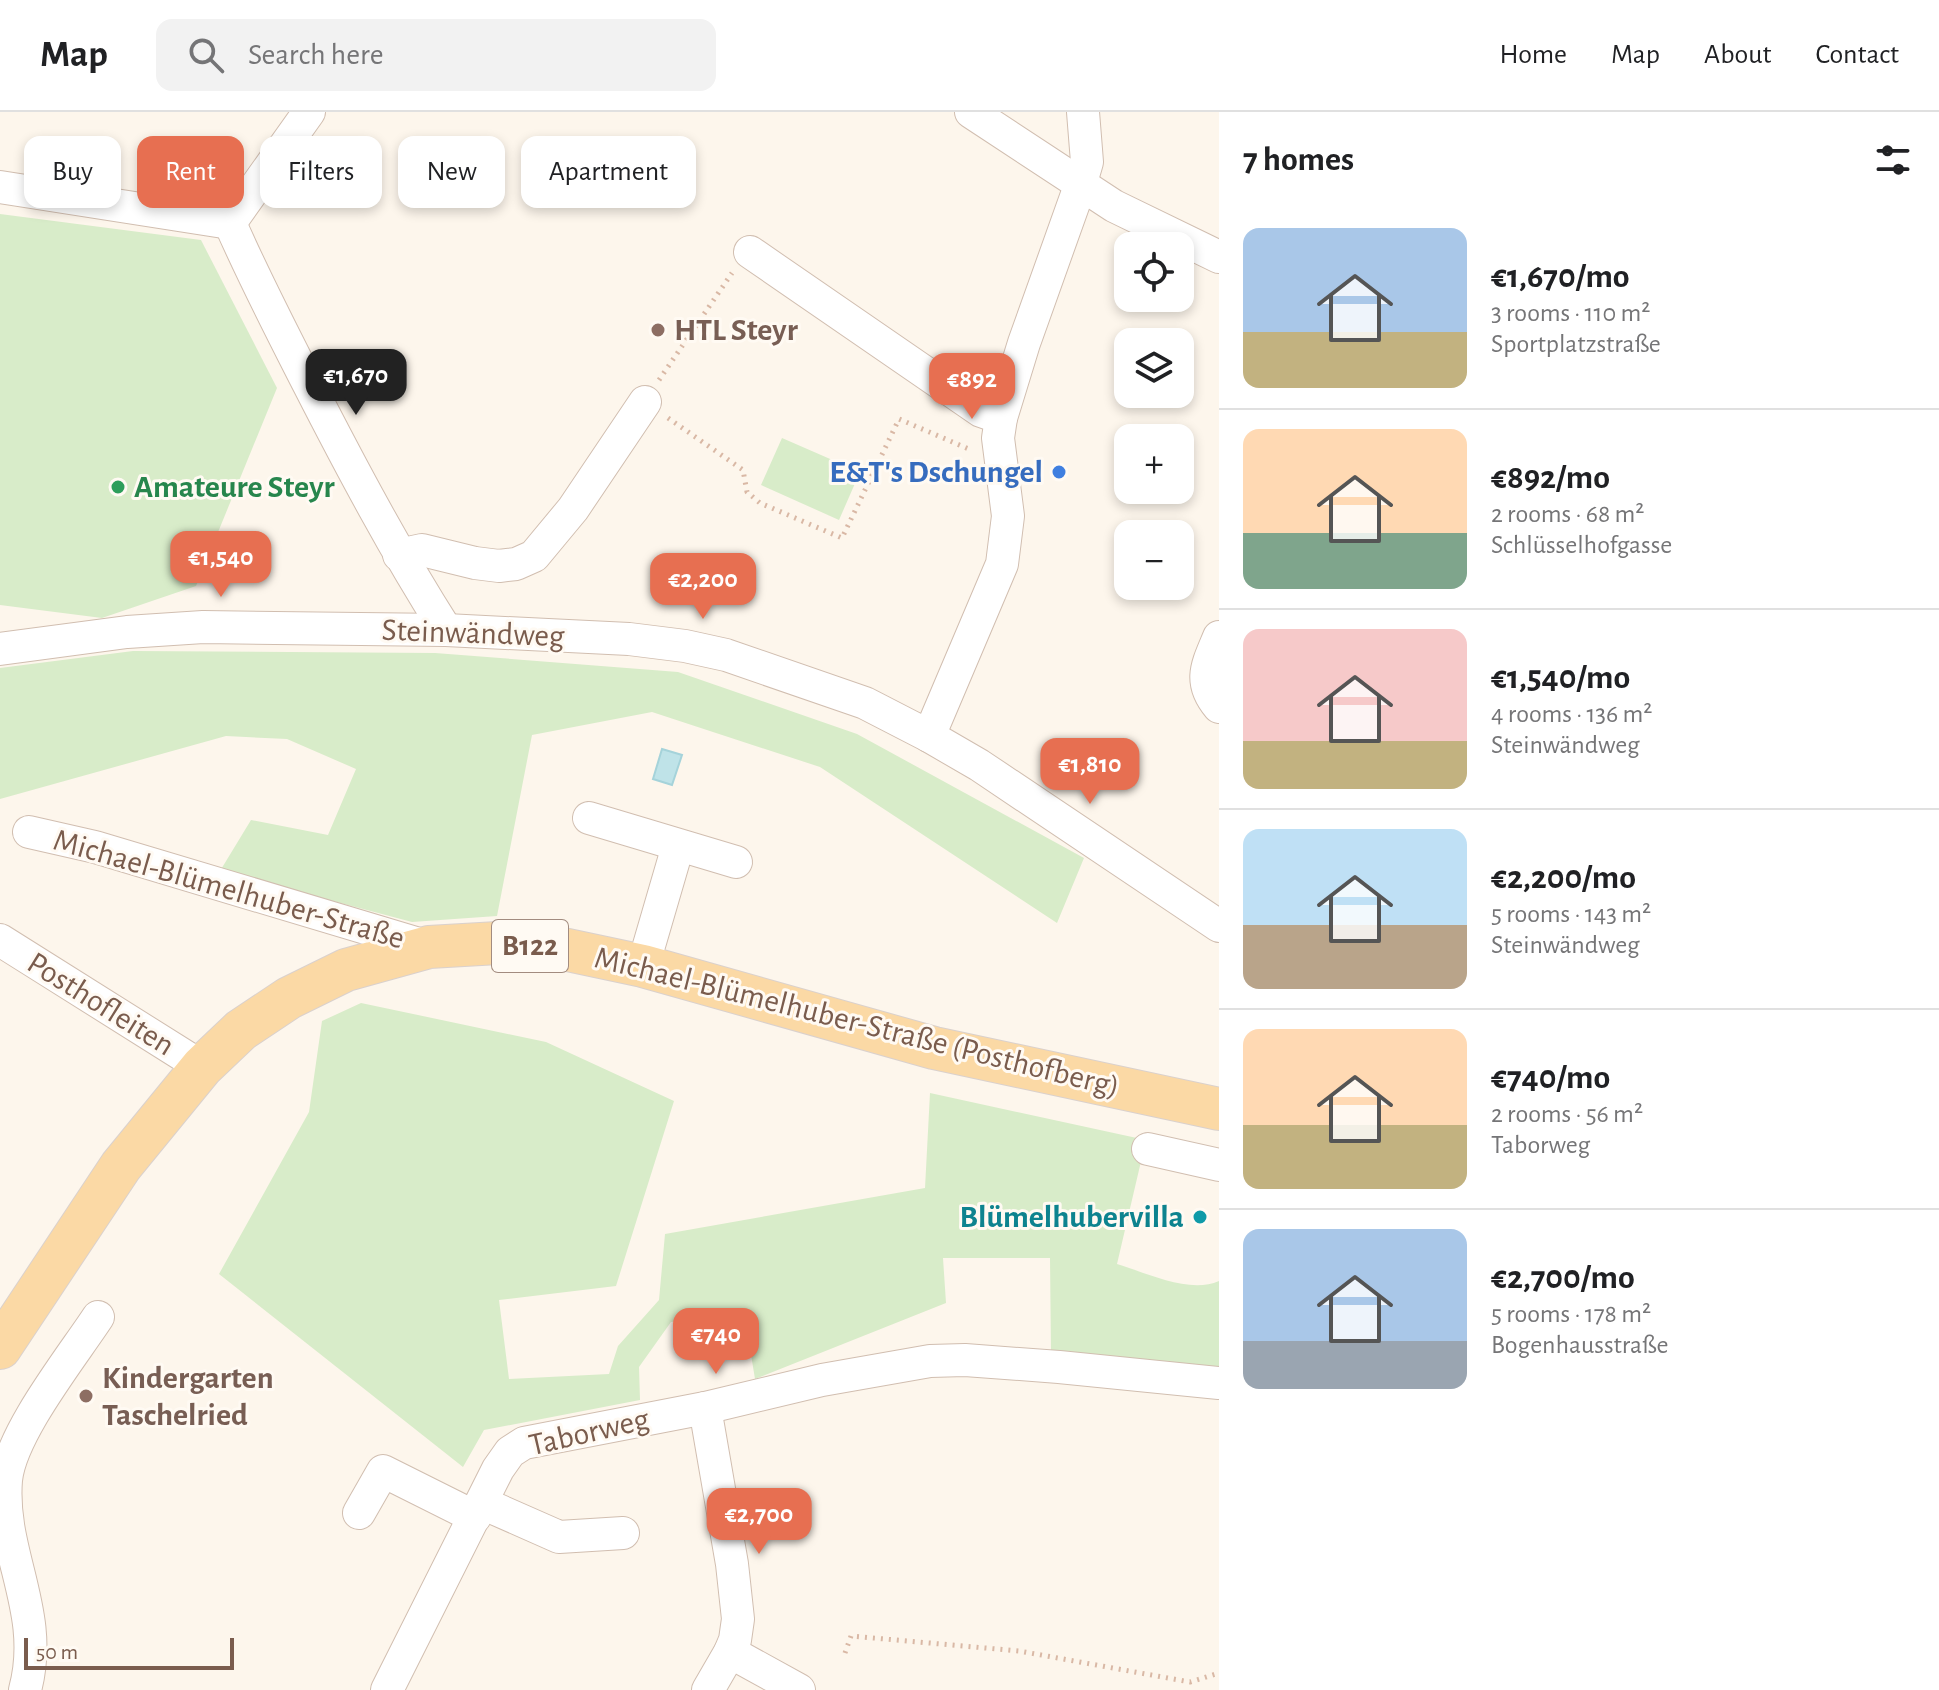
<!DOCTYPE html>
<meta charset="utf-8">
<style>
:root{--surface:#fff;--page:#f2f2f2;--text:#202124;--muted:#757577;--line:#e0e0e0;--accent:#e76f51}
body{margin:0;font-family:"Alegreya Sans",sans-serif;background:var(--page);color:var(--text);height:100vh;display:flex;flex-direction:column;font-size:30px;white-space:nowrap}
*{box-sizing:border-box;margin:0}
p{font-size:26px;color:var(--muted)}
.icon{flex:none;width:44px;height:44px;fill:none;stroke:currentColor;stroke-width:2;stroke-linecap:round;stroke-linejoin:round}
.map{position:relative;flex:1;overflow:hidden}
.details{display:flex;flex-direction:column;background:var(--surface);width:720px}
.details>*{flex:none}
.guide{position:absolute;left:24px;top:24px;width:760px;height:72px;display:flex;gap:16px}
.buttons{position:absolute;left:1114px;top:120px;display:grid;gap:16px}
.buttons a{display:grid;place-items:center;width:80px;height:80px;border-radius:16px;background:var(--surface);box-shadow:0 4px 12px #0003;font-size:40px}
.scale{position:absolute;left:24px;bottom:20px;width:210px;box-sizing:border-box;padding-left:8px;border:4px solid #7a5c4d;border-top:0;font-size:22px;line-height:28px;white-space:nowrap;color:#7a5c4d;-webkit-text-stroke:6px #fffaf3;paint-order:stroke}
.price{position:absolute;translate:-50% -68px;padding:0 18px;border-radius:16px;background:var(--accent);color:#fff;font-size:26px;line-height:52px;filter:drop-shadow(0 2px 4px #0008)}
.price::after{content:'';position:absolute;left:50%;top:48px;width:24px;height:18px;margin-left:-12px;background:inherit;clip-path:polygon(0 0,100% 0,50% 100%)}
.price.active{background:#222;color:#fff}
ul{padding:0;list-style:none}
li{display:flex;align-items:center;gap:24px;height:200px;padding:0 24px}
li+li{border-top:2px solid var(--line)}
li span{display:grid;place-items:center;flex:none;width:224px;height:160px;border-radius:16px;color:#555}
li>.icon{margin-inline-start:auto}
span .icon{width:96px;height:96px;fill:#fffc;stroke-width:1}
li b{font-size:34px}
h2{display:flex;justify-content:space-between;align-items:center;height:96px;padding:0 24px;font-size:34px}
.pill{padding:0 28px;border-radius:16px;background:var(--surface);box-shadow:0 4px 12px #0003;font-size:28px;line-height:72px}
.pill.active{background:var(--accent);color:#fff}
header{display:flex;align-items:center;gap:48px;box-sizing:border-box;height:112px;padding:0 40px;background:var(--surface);border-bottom:2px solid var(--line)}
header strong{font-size:38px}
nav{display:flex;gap:44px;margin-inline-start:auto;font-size:28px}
.search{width:560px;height:72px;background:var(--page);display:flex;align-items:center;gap:20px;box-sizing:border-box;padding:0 28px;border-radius:16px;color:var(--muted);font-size:30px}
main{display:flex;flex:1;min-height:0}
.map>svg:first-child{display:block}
.green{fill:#d8ecc9}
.water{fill:#bfe3e8;stroke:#a5d3da;stroke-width:2}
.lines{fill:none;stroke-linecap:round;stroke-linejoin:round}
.minor-casing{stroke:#d1beb0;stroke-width:34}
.major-casing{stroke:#dad1cd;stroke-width:44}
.path{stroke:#d9b8a5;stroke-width:5;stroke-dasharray:2 6;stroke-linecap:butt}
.minor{stroke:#fff;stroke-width:32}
.major{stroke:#fbd9a5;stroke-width:42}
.education-dot{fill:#8d6e63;stroke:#fffaf3;stroke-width:3}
.shop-dot{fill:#3f7fe0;stroke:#fffaf3;stroke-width:3}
.leisure-dot{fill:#2e9e5b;stroke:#fffaf3;stroke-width:3}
.culture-dot{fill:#0f9aa8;stroke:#fffaf3;stroke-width:3}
.labels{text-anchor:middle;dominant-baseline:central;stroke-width:6;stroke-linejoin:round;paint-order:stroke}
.shield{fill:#fffaf3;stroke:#a28b7f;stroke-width:2}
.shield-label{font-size:30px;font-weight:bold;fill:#7a5c4d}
.education-label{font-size:32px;font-weight:bold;fill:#785e54;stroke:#fffaf3;text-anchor:start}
.shop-label{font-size:32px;font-weight:bold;fill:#366cbe;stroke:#fffaf3;text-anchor:end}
.leisure-label{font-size:32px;font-weight:bold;fill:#27864d;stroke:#fffaf3;text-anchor:start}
.street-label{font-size:32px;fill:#7a5c4d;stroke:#fffaf3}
.culture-label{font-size:32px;font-weight:bold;fill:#0d838f;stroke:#fffaf3;text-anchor:end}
</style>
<header>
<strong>Map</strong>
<div class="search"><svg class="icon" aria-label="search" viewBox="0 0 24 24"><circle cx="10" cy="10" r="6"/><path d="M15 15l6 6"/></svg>Search here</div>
<nav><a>Home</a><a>Map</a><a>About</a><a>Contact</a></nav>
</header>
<main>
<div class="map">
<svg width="1219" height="1578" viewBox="0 0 1219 1578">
<rect width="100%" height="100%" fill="#fdf6ec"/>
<g class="green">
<polygon points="0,102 201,128 277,276 196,474 102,506 0,493"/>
<polygon points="782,326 860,360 839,408 761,373"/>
<polygon points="133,539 435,541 678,560 857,622 1084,746 1057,811 820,655 652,600 532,623 497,804 412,810 220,759 251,708 328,723 356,657 287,627 226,624 0,687 0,556"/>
<path d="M 361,891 L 546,930 L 674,989 L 616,1174 L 499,1188 L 509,1267 L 609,1262 L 618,1234 L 659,1188 L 665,1122 L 925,1076 L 930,981 L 1146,1028 L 1117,1152 C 1147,1161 1189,1182 1219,1169 L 1219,1256 L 1051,1242 L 1050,1146 L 943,1146 L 946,1191 L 755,1267 L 744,1200 L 671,1210 L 639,1255 L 640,1288 L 484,1318 L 463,1355 L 219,1162 L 309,1000 L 322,909 Z"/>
</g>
<polygon class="water" points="662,637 682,643 672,673 653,667"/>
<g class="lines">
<g class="minor-casing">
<g id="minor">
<polyline points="971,0 1114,94 1219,145"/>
<polyline points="0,75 230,111"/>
<path d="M 230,111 C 254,166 281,218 308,271 C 351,355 395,438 446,518"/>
<polyline points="230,111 309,0"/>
<polyline points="750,140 981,299 1001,306"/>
<polyline points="399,443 422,438 475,451 499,454 516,452 534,444 573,397 645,290"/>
<path d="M 1219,525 C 1208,552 1197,569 1219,595"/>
<polyline points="0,537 127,520 203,515 446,518 629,527 685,534 726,543 865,591 929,624 979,653 1219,814"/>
<polyline points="929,624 1002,452 1008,404 998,326 1001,306 1024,231 1080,74 1087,50 1083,0"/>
<polyline points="589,706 736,750"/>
<polyline points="29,720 95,735 429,835"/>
<polyline points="0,828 202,955"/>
<polyline points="643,854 678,734"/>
<polyline points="1148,1037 1219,1053"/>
<polyline points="705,1296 732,1452 738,1507 735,1528 730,1540 708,1578"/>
<polyline points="482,1391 559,1425 623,1421"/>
<polyline points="359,1401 383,1359 475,1405"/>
<polyline points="730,1540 799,1578"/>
<path d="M 25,1578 C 46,1500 0,1442 6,1368 C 11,1321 71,1246 98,1205"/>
<polyline points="387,1578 498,1357 510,1340 524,1331 705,1296 822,1268 930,1249 965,1248 1059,1255 1219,1271"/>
</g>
</g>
<g class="major-casing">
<polyline id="major" points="0,1236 121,1054 202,955 241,918 289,886 346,858 429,835 498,831 563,837 643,854 934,936 1219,997"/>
</g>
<g class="path">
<polyline points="659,268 732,161"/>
<polyline points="668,306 743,358 747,380 760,391 842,426 899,307 971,338"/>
<polyline points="845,1541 851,1524 1019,1539 1190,1570 1219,1561"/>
</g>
<use href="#minor" class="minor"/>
<use href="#major" class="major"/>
</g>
<g class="education-dot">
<circle cx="658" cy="218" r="8"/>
<circle cx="86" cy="1284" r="8"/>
</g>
<circle class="shop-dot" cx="1059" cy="360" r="8"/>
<circle class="leisure-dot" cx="118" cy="375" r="8"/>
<circle class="culture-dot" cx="1200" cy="1105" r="8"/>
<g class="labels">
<rect class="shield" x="492" y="808" width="76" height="52" rx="6"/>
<g class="shield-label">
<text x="530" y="834">B122</text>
</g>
<g class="education-label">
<text x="674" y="218">HTL Steyr</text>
<text x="102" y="1266">Kindergarten<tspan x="102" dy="37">Taschelried</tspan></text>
</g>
<g class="shop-label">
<text x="1043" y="360">E&amp;T's Dschungel</text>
</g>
<g class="leisure-label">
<text x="134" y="375">Amateure Steyr</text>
</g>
<g class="street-label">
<text transform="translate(473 521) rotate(2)">Steinwändweg</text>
<text transform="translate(229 777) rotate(16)">Michael-Blümelhuber-Straße</text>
<text transform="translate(101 892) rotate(32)">Posthofleiten</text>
<text transform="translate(857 910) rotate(14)">Michael-Blümelhuber-Straße (Posthofberg)</text>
<text transform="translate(589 1320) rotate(-13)">Taborweg</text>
</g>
<g class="culture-label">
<text x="1184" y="1105">Blümelhubervilla</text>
</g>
</g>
</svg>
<div class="buttons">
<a><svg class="icon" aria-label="locate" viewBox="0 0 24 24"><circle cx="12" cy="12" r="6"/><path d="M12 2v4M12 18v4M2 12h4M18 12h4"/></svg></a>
<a><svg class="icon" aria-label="layers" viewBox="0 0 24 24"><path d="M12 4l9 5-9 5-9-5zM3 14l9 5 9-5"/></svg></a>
<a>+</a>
<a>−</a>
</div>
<div class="scale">50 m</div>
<b class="price active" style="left:356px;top:305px">€1,670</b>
<b class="price" style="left:972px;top:309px">€892</b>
<b class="price" style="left:221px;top:487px">€1,540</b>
<b class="price" style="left:703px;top:509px">€2,200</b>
<b class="price" style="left:1090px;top:694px">€1,810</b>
<b class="price" style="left:716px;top:1264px">€740</b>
<b class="price" style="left:759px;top:1444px">€2,700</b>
<div class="guide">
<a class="pill">Buy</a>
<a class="pill active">Rent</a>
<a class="pill">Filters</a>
<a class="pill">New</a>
<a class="pill">Apartment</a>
</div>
</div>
<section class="details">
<h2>7 homes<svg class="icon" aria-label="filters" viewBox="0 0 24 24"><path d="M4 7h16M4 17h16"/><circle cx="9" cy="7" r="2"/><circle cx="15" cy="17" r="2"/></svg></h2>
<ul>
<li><span style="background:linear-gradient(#a9c7e8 65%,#c2b280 0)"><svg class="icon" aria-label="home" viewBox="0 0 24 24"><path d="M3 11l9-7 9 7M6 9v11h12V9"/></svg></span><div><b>€1,670/mo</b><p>3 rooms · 110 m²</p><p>Sportplatzstraße</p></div></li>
<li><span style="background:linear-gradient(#ffd9b3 65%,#7fa58c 0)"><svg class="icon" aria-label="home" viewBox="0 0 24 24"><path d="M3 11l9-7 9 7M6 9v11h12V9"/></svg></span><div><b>€892/mo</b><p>2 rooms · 68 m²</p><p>Schlüsselhofgasse</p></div></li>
<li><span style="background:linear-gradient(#f6c9c9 70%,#c2b280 0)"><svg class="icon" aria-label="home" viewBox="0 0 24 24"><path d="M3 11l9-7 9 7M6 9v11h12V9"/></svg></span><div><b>€1,540/mo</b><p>4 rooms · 136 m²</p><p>Steinwändweg</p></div></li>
<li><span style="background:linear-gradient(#bfe0f5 60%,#b9a48a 0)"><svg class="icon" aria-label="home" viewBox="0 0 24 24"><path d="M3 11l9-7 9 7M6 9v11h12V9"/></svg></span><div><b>€2,200/mo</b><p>5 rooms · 143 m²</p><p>Steinwändweg</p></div></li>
<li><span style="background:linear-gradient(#ffd9b3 60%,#c2b280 0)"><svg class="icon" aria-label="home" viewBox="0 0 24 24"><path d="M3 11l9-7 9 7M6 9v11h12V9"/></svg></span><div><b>€740/mo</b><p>2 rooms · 56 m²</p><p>Taborweg</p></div></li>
<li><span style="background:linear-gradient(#a9c7e8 70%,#9aa5b1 0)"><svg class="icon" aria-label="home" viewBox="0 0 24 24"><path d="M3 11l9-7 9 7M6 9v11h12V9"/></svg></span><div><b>€2,700/mo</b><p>5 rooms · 178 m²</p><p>Bogenhausstraße</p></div></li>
</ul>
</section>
</main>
